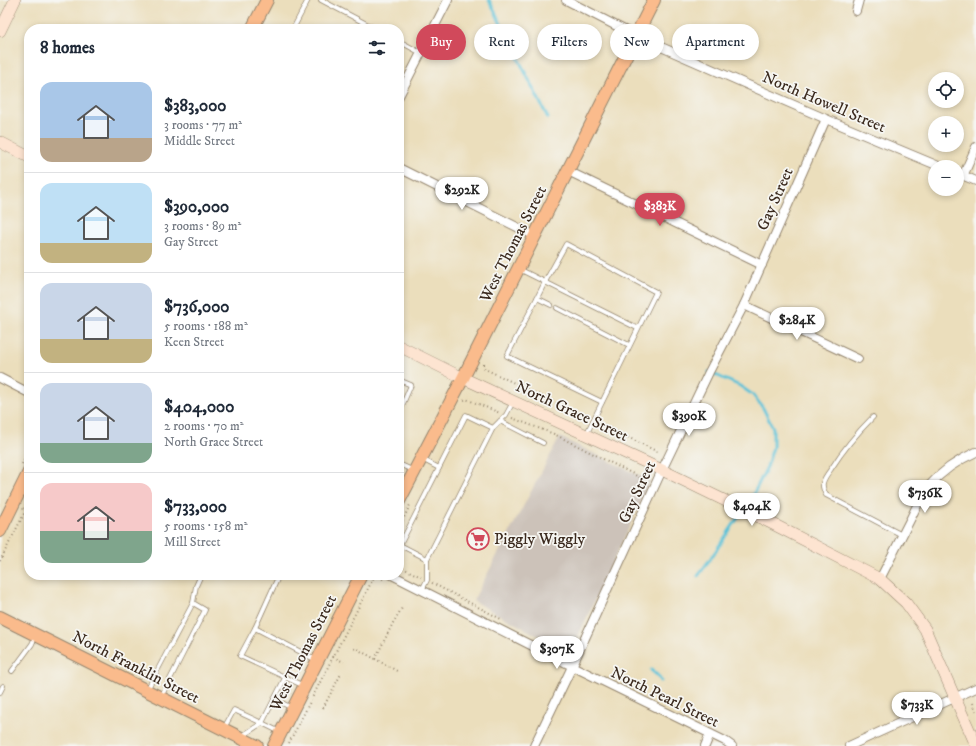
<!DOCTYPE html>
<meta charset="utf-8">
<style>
:root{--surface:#fff;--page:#f2f2f3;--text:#1f2937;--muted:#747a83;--line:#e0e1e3;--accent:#d1495b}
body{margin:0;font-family:"IM FELL DW Pica",serif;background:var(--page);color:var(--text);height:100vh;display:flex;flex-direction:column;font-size:15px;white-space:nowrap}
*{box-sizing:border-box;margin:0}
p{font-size:13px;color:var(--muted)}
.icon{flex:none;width:22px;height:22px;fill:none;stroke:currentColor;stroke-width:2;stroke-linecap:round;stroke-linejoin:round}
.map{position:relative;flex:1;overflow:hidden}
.panel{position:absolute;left:24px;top:24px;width:380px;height:556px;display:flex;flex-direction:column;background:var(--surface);border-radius:16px;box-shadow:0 2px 6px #0003}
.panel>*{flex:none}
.guide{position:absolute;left:416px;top:24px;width:380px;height:36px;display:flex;gap:8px}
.buttons{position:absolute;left:928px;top:72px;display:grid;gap:8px}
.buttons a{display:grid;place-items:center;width:36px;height:36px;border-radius:50%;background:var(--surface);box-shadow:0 2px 6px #0003;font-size:20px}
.price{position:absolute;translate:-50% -34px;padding:0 9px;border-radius:14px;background:#fff;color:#222;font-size:13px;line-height:26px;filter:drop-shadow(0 1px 2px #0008)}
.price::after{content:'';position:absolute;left:50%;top:24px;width:12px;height:9px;margin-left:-6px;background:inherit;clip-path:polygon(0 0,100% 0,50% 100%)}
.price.on{background:var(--accent);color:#fff}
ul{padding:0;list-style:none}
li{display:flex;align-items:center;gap:12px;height:100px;padding:0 16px}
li+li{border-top:1px solid var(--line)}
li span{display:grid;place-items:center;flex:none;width:112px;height:80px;border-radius:12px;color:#555}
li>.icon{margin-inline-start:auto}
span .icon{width:48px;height:48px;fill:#fffc;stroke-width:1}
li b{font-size:17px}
h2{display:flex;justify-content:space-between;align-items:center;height:48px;padding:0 16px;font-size:17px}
.tag{padding:0 14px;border-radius:18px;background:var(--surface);box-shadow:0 2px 6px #0003;font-size:14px;line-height:36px}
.tag.on{background:var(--accent);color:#fff}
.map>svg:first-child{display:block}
.industrial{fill:#ccc2b9}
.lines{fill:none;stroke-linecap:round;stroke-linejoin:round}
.stream{stroke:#5bc2d8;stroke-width:3}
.lane-casing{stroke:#93846d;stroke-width:5.5}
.street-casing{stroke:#93846d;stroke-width:10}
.secondary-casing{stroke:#93846d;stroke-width:12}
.primary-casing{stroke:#93846d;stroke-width:14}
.path{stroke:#93846d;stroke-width:2;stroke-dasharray:1 3;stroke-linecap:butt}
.lane{stroke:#fff;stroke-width:4}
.street{stroke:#fff;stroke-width:8}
.secondary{stroke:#fde4d1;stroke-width:11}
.primary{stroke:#fabb8c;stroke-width:12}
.labels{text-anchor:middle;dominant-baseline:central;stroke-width:3.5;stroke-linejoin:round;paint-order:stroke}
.street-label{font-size:16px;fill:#3b2a1e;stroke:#f6f6f2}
.poi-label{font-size:16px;fill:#3b2a1e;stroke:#f6f6f2;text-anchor:start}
</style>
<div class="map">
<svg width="976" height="746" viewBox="0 0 976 746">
<rect width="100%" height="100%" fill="#f6f6f2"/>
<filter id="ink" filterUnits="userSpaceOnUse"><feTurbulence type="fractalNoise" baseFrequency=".025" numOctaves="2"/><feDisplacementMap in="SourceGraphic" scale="8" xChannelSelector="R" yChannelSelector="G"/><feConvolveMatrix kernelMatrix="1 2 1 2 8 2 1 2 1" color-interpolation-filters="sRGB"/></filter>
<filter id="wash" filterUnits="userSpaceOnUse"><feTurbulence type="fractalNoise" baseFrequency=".012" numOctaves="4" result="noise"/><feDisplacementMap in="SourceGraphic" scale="16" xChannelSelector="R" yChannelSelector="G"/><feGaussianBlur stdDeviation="0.9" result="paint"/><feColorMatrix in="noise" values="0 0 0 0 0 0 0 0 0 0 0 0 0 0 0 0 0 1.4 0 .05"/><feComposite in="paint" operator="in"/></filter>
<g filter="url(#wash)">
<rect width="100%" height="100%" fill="#ebdebc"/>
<polygon class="industrial" points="560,437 651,481 570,653 473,601"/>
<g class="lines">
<g class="stream">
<polyline points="489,0 548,118"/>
<polyline points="709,372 740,386 753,395 763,408 773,428 773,447 767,467 753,495 745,507"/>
<polyline points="698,576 715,552 742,512"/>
<polyline points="651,670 658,676 661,681"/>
</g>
</g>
</g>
<g filter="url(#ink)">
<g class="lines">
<g class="lane-casing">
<g id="lane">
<polyline points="321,0 376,29"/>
<polyline points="293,29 308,0"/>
<polyline points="399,41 421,53"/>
<polyline points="519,269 545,282 566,244 656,292 586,435"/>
<polyline points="537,298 545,282 637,328"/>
<polyline points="551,305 537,298 507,356 602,402"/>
<polyline points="557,308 629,345"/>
<polyline points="399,380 411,385 399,413"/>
<path d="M 873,417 C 857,433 843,450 831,469 C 828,473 824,478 823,483 C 822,487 824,491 826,495 L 902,535"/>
<polyline points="500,421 543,443"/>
<polyline points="422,459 439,468"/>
<polyline points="399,464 412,470"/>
<polyline points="427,559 400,545 466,415 493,428"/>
<polyline points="279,575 255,628 316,660"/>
<polyline points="422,590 427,580 427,559 493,428 506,415 513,402"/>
<polyline points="255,628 240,656 304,686"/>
<polyline points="12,671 32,644 35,637"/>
<polyline points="147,690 193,603 196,586 201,575"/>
<polyline points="0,692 3,686"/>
<polyline points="161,697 205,610 193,603"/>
<polyline points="274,699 292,708"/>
<polyline points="224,728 234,710 262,723"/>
<polyline points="280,732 262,723 285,678"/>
<polyline points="242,736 262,723"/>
</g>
</g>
<g class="street-casing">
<g id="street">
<polyline points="566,0 636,36 826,119 941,167"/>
<polyline points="856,11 859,0"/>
<polyline points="399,96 448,0"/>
<polyline points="399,168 535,236"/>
<polyline points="568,171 762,265"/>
<polyline points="957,173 976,181"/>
<polyline points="963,176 976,147"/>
<polyline points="744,305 858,359"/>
<polyline points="0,378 29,393"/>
<polyline points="392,575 572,666 725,741 732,746"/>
<path d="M 880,579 C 890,559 901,538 911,518 C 916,508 921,495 929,486 C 942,471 958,460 976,452"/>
<polyline points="534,746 569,673 662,470 709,372 744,305 826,119"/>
<polyline points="705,746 710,734"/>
<polyline points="849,746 976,688"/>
</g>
</g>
<g class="secondary-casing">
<g id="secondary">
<polyline points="0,31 15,0"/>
<polyline points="0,142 29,157"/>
<polyline points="399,346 463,378 662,470 769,522 880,579 906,603 925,629 955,698 976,745"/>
</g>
</g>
<g class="primary-casing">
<g id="primary">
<polyline points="252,29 267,0"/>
<polyline points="399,501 463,378 654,0"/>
<polyline points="0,531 29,472"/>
<polyline points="0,617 257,746"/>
<polyline points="274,746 361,575"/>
</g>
</g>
<g class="path">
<polyline points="239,29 241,24"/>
<polyline points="483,364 483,366 485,369 588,418"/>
<polyline points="464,400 466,399 500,413"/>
<polyline points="512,418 554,434 647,481"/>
<polyline points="599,423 658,452"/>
<polyline points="22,464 29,449"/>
<polyline points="399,528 410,505"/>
<polyline points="0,561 26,510 22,508"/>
<polyline points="399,566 421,577"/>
<polyline points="375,575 385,580"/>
<polyline points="432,583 501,619"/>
<polyline points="354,649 355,648 399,672"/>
<polyline points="333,657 344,662"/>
<polyline points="375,659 393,623 402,608"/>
<polyline points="973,703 976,711"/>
<polyline points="323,708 341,674"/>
<polyline points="289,743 375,575"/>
</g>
<use href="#lane" class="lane"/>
<use href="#street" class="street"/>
<use href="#secondary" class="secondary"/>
<use href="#primary" class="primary"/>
</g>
</g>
<defs>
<g id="supermarket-ring" transform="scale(1.15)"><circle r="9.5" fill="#f6f6f2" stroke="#d1495b" stroke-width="1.5"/><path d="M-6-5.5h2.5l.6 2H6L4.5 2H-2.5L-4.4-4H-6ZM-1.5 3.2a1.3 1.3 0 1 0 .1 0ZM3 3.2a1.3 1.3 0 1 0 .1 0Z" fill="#d1495b"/></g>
</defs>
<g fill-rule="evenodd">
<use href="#supermarket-ring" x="478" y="539"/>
</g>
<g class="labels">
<g class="street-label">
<text transform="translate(824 102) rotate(23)">North Howell Street</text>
<text transform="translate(775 199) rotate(-66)">Gay Street</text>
<text transform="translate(513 244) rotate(-63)">West Thomas Street</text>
<text transform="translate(572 411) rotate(25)">North Grace Street</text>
<text transform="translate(637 492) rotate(-65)">Gay Street</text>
<text transform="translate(303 653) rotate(-63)">West Thomas Street</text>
<text transform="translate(136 667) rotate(27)">North Franklin Street</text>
<text transform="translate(665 697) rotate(26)">North Pearl Street</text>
</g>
<g class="poi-label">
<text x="494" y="539">Piggly Wiggly</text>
</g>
</g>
</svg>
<div class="buttons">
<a><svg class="icon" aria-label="locate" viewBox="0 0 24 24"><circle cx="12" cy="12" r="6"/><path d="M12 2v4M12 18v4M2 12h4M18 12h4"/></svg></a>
<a>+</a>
<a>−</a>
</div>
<b class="price" style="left:462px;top:211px">$292K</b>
<b class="price on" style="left:660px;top:227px">$383K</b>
<b class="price" style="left:797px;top:341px">$284K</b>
<b class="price" style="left:689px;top:437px">$390K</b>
<b class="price" style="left:925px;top:514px">$736K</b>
<b class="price" style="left:752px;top:527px">$404K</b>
<b class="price" style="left:557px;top:670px">$307K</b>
<b class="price" style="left:917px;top:726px">$733K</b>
<div class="guide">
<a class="tag on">Buy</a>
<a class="tag">Rent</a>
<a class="tag">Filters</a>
<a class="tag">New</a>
<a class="tag">Apartment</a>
</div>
<section class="panel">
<h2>8 homes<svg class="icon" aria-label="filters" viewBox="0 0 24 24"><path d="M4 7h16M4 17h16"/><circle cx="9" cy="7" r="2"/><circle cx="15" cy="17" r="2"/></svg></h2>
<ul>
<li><span style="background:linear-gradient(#a9c7e8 70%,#b9a48a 0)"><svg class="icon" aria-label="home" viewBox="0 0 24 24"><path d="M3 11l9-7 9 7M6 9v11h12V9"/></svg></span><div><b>$383,000</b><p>3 rooms · 77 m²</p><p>Middle Street</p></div></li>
<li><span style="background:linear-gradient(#bfe0f5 75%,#c2b280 0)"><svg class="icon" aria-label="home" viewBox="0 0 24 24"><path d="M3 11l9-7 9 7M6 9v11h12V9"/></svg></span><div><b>$390,000</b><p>3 rooms · 89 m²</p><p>Gay Street</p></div></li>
<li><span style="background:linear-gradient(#c9d6e8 70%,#c2b280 0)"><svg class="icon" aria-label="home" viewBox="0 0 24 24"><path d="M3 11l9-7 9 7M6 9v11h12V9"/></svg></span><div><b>$736,000</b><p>5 rooms · 188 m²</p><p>Keen Street</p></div></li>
<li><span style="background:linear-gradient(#c9d6e8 75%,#7fa58c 0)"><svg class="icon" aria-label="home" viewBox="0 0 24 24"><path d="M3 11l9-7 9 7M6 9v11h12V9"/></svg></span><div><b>$404,000</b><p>2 rooms · 70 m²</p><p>North Grace Street</p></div></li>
<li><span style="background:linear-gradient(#f6c9c9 60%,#7fa58c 0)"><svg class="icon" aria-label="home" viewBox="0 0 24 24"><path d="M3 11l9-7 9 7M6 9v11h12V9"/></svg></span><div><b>$733,000</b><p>5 rooms · 158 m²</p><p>Mill Street</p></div></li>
</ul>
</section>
</div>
